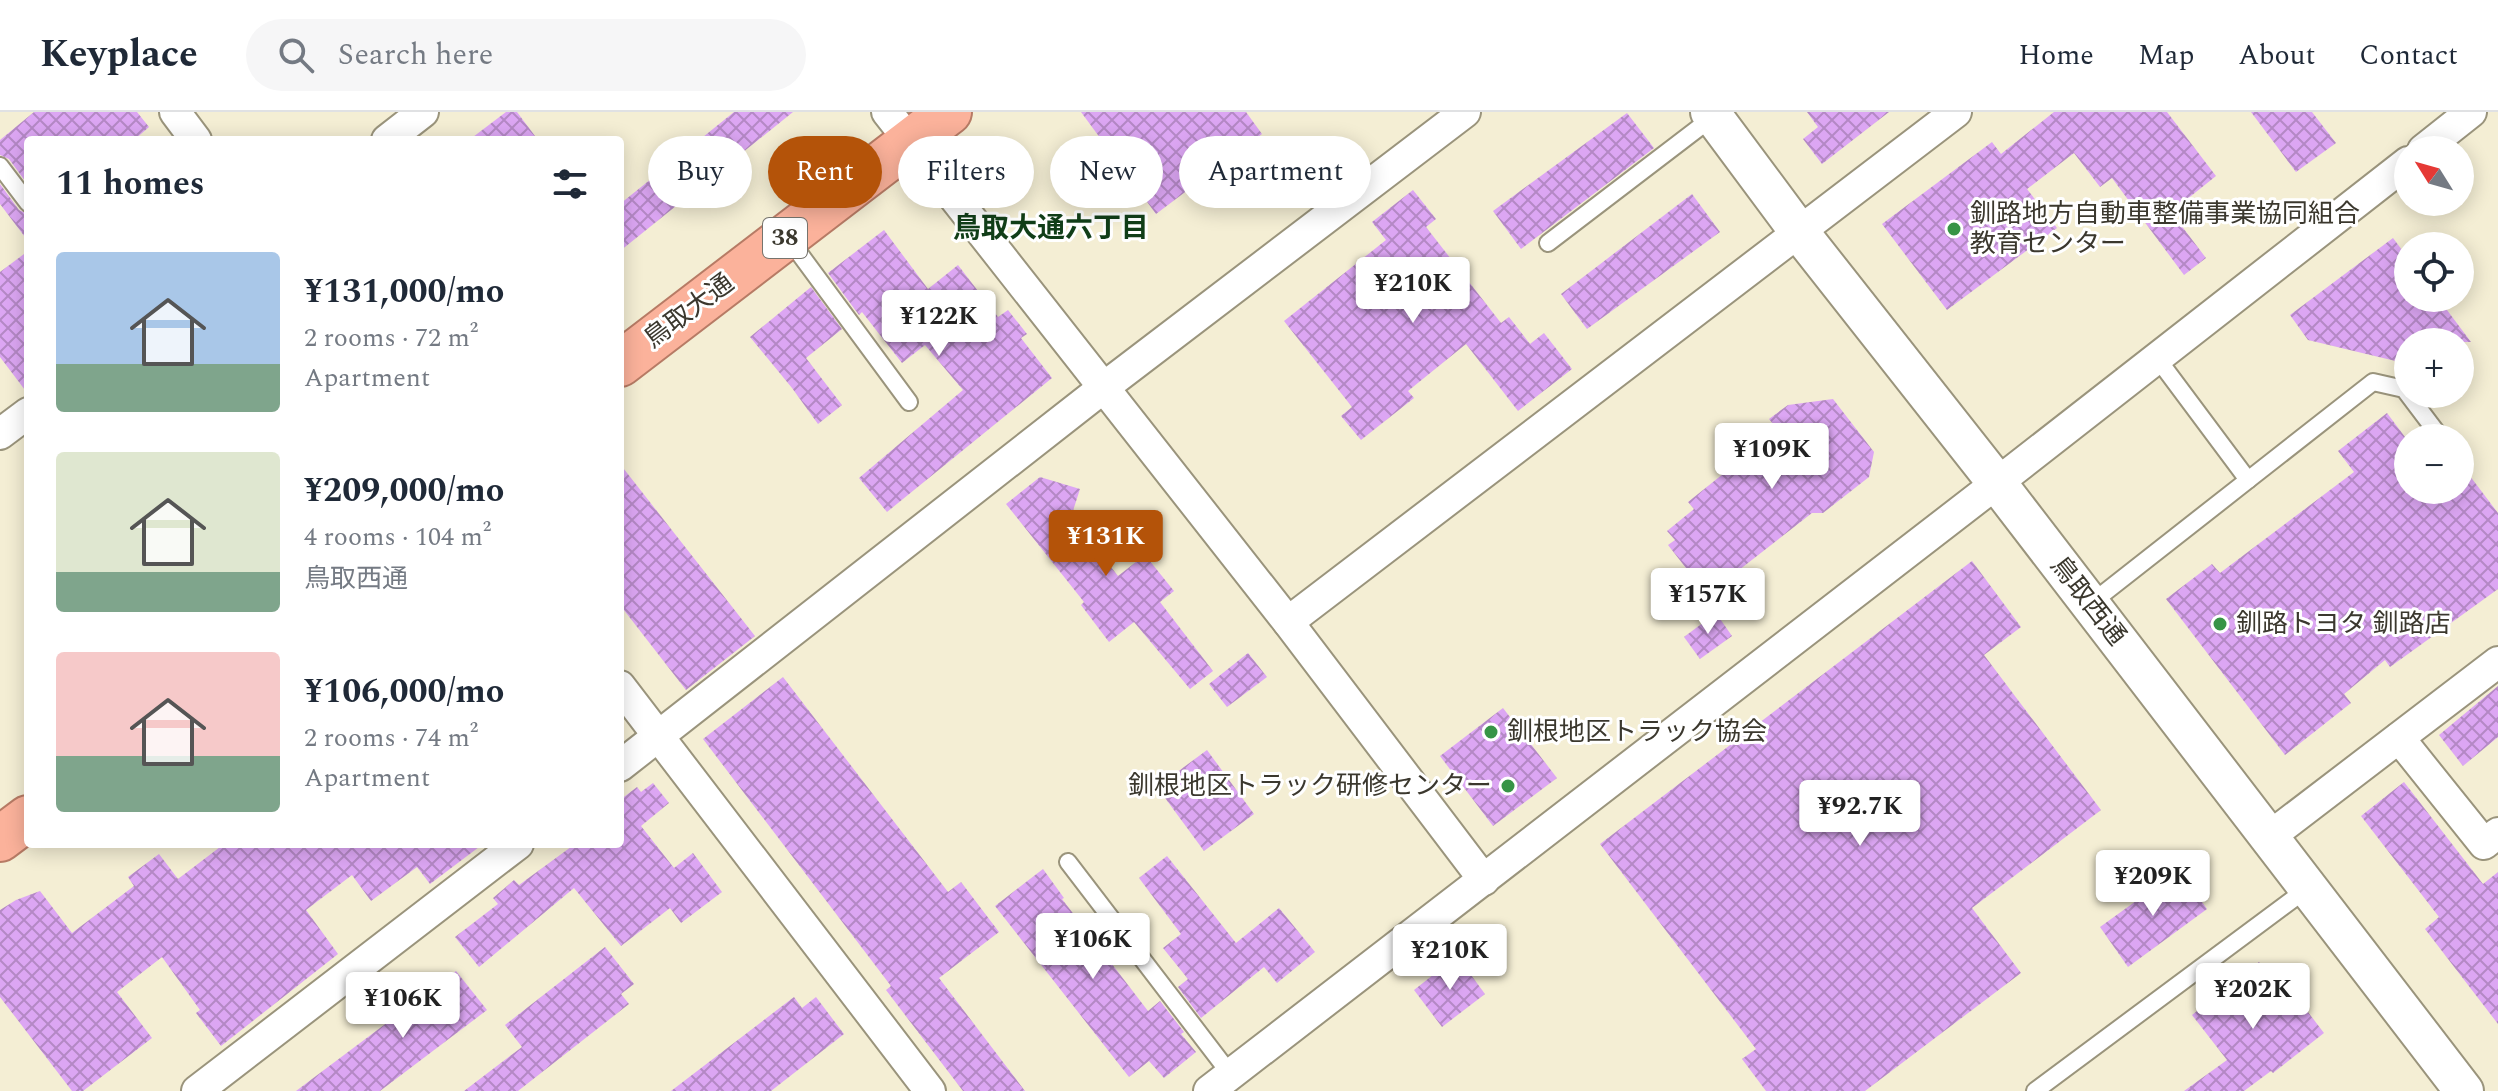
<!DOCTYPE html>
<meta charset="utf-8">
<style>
:root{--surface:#fff;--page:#f6f6f7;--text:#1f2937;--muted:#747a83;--line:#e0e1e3;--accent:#b45309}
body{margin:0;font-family:Spectral,"Noto Sans JP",serif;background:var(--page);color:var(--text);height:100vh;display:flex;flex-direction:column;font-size:30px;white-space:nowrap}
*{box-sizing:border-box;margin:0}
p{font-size:26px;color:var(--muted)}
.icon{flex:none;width:44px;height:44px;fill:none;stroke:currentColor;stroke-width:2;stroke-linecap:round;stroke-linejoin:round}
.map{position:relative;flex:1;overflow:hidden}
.side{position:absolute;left:24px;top:24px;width:600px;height:712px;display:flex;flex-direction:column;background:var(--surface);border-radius:8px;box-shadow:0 4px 20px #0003}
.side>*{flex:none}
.hud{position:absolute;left:648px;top:24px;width:760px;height:72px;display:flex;gap:16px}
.needle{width:52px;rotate:307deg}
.controls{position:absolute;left:2394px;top:24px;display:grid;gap:16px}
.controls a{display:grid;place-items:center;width:80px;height:80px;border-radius:50%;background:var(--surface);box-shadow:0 4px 20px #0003;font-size:40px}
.price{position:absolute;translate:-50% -68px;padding:0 18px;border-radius:8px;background:#fff;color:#222;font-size:26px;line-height:52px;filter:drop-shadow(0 2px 4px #0008)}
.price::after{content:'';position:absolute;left:50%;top:48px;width:24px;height:18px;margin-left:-12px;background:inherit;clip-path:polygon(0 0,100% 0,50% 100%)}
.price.current{background:var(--accent);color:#fff}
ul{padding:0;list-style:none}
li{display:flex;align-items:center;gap:24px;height:200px;padding:0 32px}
li span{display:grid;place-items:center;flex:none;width:224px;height:160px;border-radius:8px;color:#555}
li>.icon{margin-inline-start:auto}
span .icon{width:96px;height:96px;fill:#fffc;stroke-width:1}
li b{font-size:34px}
h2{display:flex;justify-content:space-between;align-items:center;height:96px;padding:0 32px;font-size:34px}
.chip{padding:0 28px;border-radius:36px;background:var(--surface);box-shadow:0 4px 20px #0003;font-size:28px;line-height:72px}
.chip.current{background:var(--accent);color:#fff}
header{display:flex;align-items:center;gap:48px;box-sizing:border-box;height:112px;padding:0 40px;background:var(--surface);border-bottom:2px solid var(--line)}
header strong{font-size:38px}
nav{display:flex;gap:44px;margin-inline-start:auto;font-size:28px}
.search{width:560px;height:72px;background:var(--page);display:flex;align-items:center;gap:20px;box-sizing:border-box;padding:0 28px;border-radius:44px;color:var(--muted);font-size:30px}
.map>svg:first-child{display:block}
.building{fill:url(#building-cross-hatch)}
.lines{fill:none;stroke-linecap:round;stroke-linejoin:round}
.service-casing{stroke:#9a947c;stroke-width:20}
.minor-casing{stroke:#9a947c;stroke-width:34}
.tertiary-casing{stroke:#9a947c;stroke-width:42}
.trunk-casing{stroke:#b77b65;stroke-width:48}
.service{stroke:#fff;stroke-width:16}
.minor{stroke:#fff;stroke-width:30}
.tertiary{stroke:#fff;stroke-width:38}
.trunk{stroke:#fbb29b;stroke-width:44}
.poi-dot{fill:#379446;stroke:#fff;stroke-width:3}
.labels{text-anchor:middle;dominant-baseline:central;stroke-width:6;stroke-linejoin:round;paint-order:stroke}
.shield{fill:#fff;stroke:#76746d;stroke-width:2}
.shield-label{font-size:24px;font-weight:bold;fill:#3b382e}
.poi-label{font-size:26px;fill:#3b382e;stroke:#fff;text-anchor:start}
.street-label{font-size:26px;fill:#3b382e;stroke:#fff}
.neighbourhood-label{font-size:28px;font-weight:bold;fill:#113e18;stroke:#fff}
</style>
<header>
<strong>Keyplace</strong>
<div class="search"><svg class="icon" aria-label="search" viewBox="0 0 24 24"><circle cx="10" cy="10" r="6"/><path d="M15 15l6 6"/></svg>Search here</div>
<nav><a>Home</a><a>Map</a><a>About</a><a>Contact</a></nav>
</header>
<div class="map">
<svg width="2498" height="979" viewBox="0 0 2498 979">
<defs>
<pattern id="building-cross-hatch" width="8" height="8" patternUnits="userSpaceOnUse" patternTransform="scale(2)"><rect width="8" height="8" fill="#dca6f3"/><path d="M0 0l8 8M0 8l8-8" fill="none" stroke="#b488c5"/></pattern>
</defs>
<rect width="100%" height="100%" fill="#f4eed4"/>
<g class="building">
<polygon points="34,0 137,0 149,15 134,28 28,28 28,73 9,47 0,43 0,28"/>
<polygon points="506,0 517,0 538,28 469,28"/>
<polygon points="734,0 793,0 620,139 620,92"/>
<polygon points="1081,0 1246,0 1262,22 1156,102"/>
<polygon points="1807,0 1889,0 1822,52 1803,27 1818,15"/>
<polygon points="2054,0 2167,0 2216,64 2171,100 2206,146 2184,163 2112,66 2100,75 2074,41 2027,77 2057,116 1947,198 1882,112 1992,30 2001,42"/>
<polygon points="2251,0 2312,0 2336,31 2296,60"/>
<polygon points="1627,1 1654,36 1521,137 1493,99"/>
<polygon points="0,72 19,98 28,102 28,129 0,92"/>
<polygon points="1413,78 1436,107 1426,115 1501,211 1509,205 1530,232 1544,221 1572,257 1518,299 1466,232 1408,279 1414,286 1361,328 1341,304 1352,295 1284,209 1386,128 1372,110"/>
<polygon points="1692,82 1720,120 1587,217 1561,182"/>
<polygon points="884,118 928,177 958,153 998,205 1008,198 1027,222 1021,226 1052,266 887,400 859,366 963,278 925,233 902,251 862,200 859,203 828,161"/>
<polygon points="2393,126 2408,146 2408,186 2438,186 2471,230 2408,230 2408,252 2308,228 2290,203"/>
<polygon points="28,139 28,282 0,245 0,160"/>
<polygon points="811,175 842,217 806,246 842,293 818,312 792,276 750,225"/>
<polygon points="1833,287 1874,340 1869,365 1823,401 1812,401 1707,483 1668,433 1675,428 1667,419 1694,397 1688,390 1778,318 1769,307 1788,293"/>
<polygon points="2387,301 2408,329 2408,378 2460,378 2460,351 2498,401 2498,477 2390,555 2385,548 2344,582 2351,591 2285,643 2166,487 2212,452 2220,461 2354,360 2338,339"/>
<polygon points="620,352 755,524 686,578 620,493"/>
<polygon points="1040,365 1080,377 1071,405 1118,464 1145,443 1174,479 1160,490 1213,559 1190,577 1134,510 1109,530 1081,493 1084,490 1006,392"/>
<polygon points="1972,449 2021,515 1984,543 2101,698 1972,796 2021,861 1865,979 1766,979 1742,947 1756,937 1600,732"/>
<polygon points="1716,501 1732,524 1700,547 1684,525"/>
<polygon points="1248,541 1267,565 1227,595 1209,572"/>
<polygon points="783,565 948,780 961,770 999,820 939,866 1025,979 963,979 886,878 891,874 703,627"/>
<polygon points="2498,574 2498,625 2463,654 2439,623"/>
<polygon points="1503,596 1557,666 1493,714 1440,644"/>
<polygon points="1207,638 1254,702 1204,739 1157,675"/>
<polygon points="2404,670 2483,772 2498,760 2498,912 2425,817 2439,805 2361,704"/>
<polygon points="653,671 669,691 641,714 674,756 693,741 722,780 681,811 670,796 621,834 574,776 479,855 455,825 498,792 493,786 514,768 519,773 575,732 620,732 620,688 637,675 641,680"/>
<polygon points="224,732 483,732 430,772 417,755 371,789 352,763 306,798 338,842 221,934 196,901 200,898 162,845 117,880 152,926 83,979 72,979 0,885 0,798 16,788 40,779 72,821 134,774 128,765 159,742 178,767"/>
<polygon points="1167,744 1236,831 1279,796 1315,840 1277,871 1264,855 1201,906 1178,875 1188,867 1163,836 1181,822 1139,766"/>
<polygon points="1043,757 1064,786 1062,787 1148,899 1160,889 1184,920 1181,922 1196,940 1164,966 1149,949 1129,965 995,794"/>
<polygon points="2179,758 2207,797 2128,855 2100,815"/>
<polygon points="605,835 634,872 621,882 629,892 518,979 464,979 522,935 505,913"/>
<polygon points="1457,844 1485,882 1442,915 1414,878"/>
<polygon points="2259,850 2295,895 2301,891 2324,921 2273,961 2271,959 2244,979 2184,979 2227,948 2192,903"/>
<polygon points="456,859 487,898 380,979 296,979"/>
<polygon points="794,885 802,896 816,885 844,922 771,979 671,979"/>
</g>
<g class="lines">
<g class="service-casing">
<g id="service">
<polyline points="0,54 28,91"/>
<polyline points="788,126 909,290"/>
<polyline points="1548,131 1713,5"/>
<polyline points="2248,368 2373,270 2404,277 2441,326"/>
<polyline points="2090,492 2248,368 2157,246"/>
<polyline points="1068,750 1231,963"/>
<polyline points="2035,979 2308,776"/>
</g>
</g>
<g class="minor-casing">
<g id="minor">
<polyline points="175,0 196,28"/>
<polyline points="887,0 1288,510 1484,768"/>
<polyline points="387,28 423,0"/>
<polyline points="2423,38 2471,0"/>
<polyline points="0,322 28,301"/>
<polyline points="1288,510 1956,0"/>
<polyline points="620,574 930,979"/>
<polyline points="2399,626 2484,732 2498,721"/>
<polyline points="620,654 1103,276 1465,0"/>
<polyline points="2269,725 2498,550"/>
<polyline points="197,979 518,732"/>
<polyline points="1209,979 1997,371 2408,50"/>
</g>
</g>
<g class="tertiary-casing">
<polyline id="tertiary" points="1710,0 1800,121 1997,371 2464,979"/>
</g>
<g class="trunk-casing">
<g id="trunk">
<polyline points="620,252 949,0"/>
<polyline points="0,727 28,706"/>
</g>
</g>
<use href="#service" class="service"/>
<use href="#minor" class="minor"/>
<use href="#tertiary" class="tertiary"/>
<use href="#trunk" class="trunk"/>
</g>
<g class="poi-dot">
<circle cx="1954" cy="117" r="8"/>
<circle cx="2220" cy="512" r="8"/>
<circle cx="1491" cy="620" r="8"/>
<circle cx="1508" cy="674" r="8"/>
</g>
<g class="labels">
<rect class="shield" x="763" y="106" width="44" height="40" rx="6"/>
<g class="shield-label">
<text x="785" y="126">38</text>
</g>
<g class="poi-label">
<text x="1970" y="102">釧路地方自動車整備事業協同組合<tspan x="1970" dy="30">教育センター</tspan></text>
<text x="2236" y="512">釧路トヨタ 釧路店</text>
<text x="1507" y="620">釧根地区トラック協会</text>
<text x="1492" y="674" text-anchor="end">釧根地区トラック研修センター</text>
</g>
<g class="street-label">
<text transform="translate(689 199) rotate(-37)">鳥取大通</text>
<text transform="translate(2088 489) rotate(52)">鳥取西通</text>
</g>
<g class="neighbourhood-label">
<text x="1051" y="116">鳥取大通六丁目</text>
</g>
</g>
</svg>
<div class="controls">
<a><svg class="needle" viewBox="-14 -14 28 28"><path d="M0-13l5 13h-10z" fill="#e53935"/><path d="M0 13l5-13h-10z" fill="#747a83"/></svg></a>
<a><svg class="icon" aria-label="locate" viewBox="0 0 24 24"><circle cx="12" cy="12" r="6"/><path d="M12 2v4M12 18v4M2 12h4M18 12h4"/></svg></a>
<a>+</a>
<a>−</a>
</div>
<b class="price" style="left:1413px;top:213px">¥210K</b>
<b class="price" style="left:939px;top:246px">¥122K</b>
<b class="price" style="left:1772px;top:379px">¥109K</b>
<b class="price current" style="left:1106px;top:466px">¥131K</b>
<b class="price" style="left:1708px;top:524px">¥157K</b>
<b class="price" style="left:1860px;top:736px">¥92.7K</b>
<b class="price" style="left:2153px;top:806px">¥209K</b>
<b class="price" style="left:1093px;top:869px">¥106K</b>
<b class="price" style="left:1450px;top:880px">¥210K</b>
<b class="price" style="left:2253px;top:919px">¥202K</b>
<b class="price" style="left:403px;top:928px">¥106K</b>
<div class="hud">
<a class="chip">Buy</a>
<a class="chip current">Rent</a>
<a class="chip">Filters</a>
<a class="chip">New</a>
<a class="chip">Apartment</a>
</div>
<section class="side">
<h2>11 homes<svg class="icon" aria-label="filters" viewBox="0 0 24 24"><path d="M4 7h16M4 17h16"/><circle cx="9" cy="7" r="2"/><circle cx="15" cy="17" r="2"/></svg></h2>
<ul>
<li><span style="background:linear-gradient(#a9c7e8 70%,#7fa58c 0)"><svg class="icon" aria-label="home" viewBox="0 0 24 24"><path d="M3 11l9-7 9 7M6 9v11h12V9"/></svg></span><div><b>¥131,000/mo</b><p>2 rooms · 72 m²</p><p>Apartment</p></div></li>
<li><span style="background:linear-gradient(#dfe7d0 75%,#7fa58c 0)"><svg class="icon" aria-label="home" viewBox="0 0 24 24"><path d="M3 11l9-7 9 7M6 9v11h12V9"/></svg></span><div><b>¥209,000/mo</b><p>4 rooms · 104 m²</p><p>鳥取西通</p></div></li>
<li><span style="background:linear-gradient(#f6c9c9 65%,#7fa58c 0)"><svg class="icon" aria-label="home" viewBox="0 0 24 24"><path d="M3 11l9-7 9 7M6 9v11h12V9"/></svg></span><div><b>¥106,000/mo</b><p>2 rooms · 74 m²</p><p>Apartment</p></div></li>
</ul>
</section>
</div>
